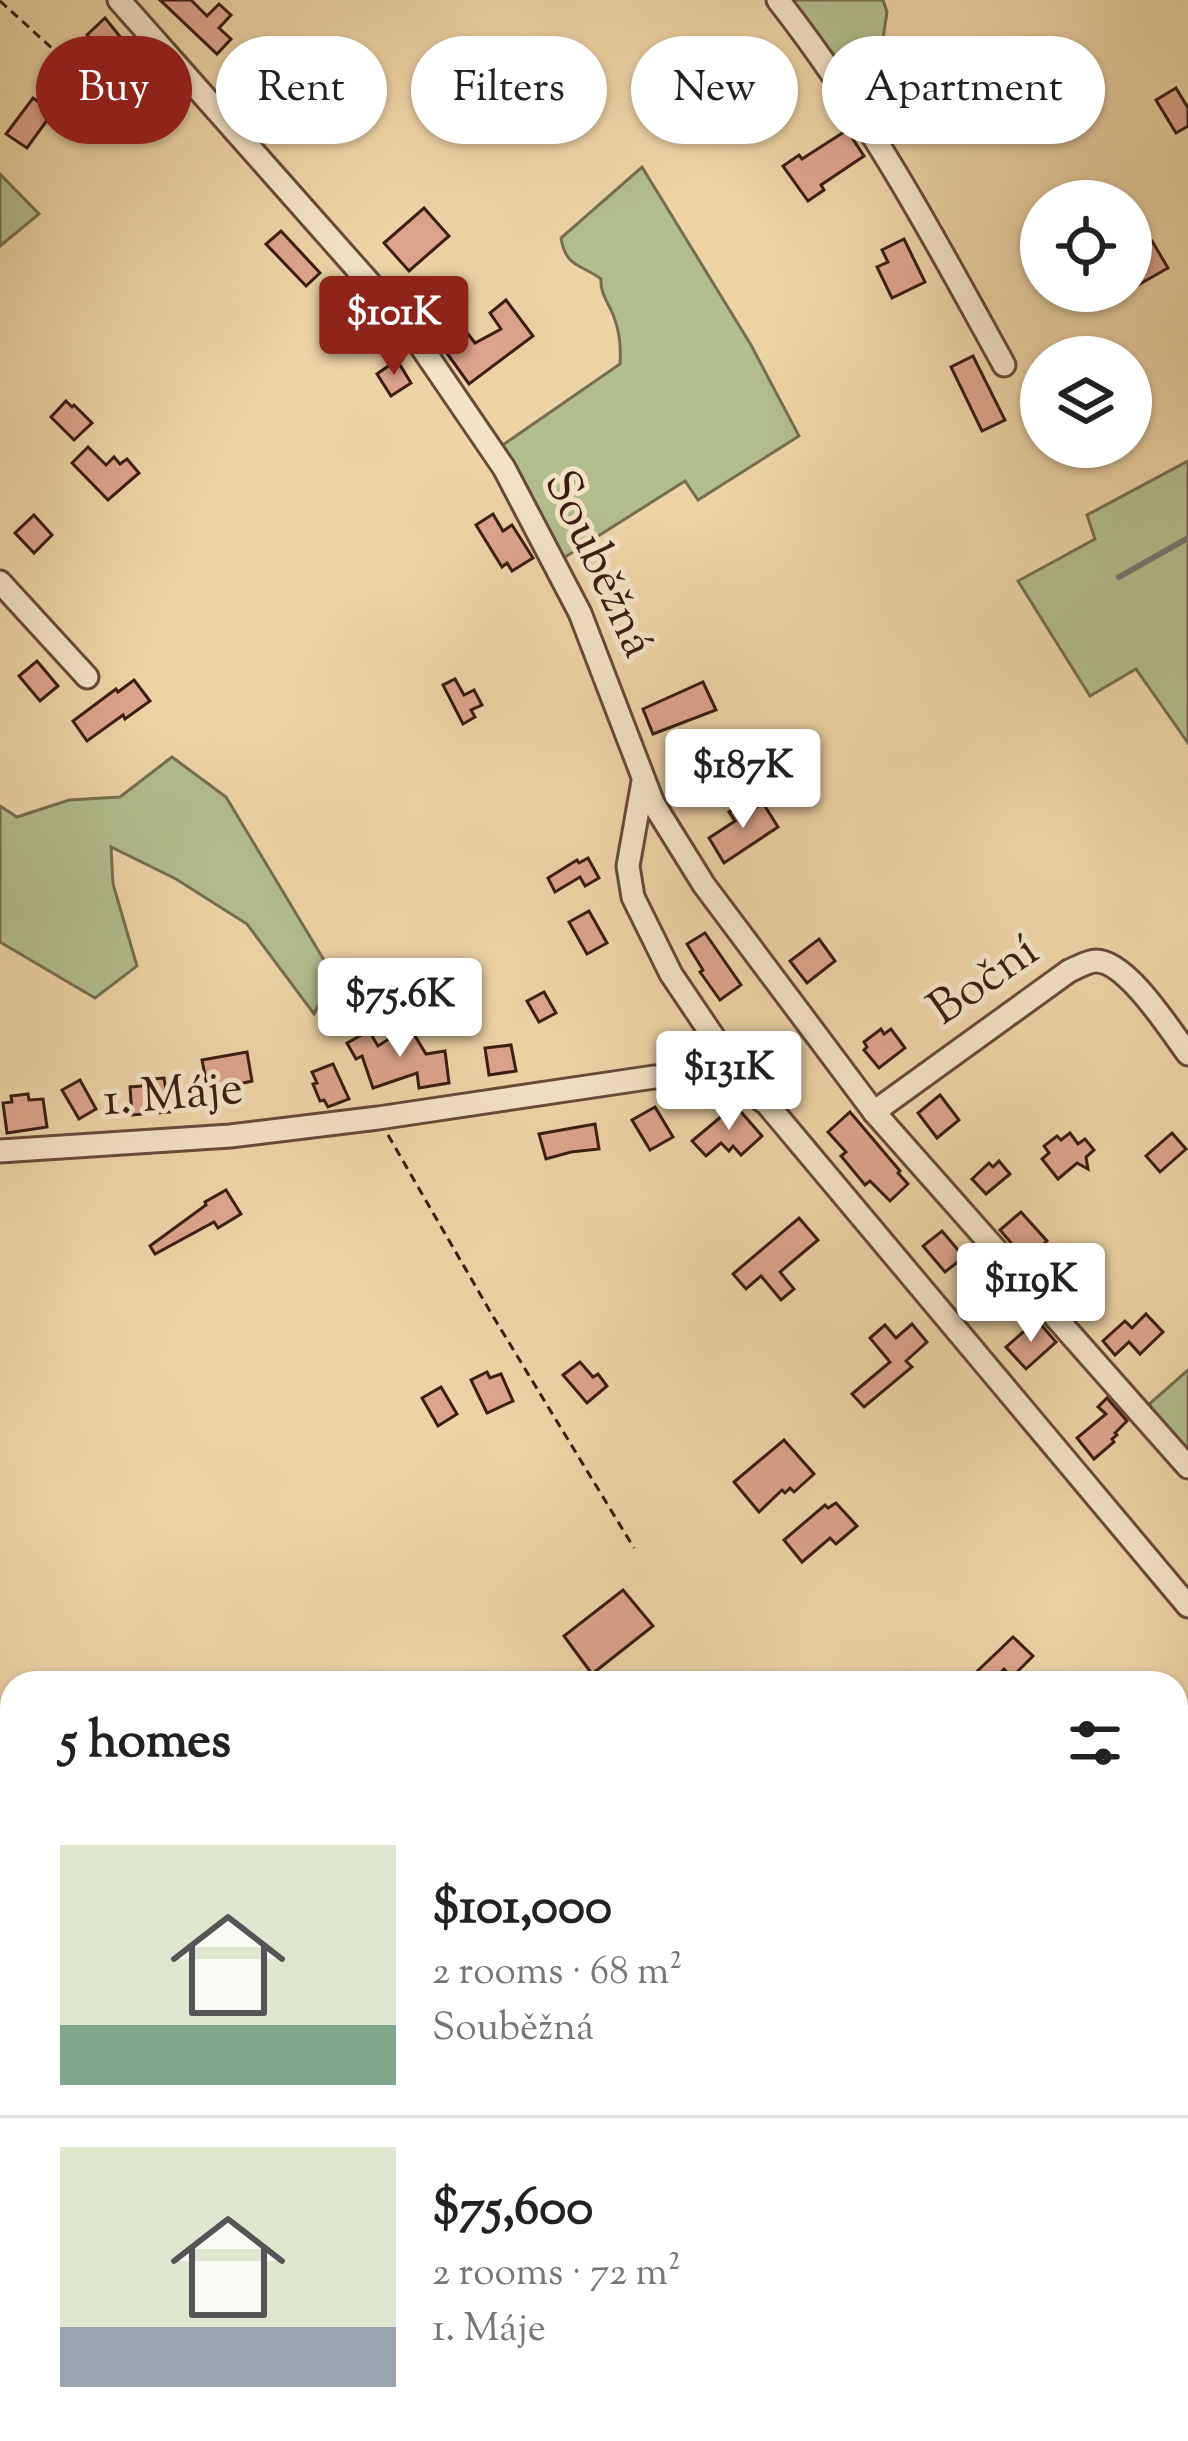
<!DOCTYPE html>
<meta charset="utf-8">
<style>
:root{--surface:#fff;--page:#f6f6f6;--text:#222;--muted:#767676;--line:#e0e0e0;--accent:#8f2418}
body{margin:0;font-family:"Sorts Mill Goudy",serif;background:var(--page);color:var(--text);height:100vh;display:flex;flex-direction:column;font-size:45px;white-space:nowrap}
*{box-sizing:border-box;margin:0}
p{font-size:39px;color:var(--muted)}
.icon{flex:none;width:66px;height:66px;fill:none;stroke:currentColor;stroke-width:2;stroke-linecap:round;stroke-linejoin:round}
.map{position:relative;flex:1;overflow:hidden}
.side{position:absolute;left:0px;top:1671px;width:1188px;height:771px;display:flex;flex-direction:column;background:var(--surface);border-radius:36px 36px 0 0;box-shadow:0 3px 9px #0004}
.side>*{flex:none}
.top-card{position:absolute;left:36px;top:36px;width:1116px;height:108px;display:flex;gap:24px}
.tools{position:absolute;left:1020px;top:180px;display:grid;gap:24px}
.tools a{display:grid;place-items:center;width:132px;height:132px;border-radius:50%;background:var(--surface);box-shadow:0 3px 9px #0004;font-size:60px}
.price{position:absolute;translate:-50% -102px;padding:0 27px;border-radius:12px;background:#fff;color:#222;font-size:39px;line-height:78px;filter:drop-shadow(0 3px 6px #0008)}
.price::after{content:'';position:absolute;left:50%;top:72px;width:36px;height:27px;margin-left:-18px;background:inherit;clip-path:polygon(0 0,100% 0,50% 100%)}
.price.active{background:var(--accent);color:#fff}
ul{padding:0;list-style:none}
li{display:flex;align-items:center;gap:36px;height:300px;padding:0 60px}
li+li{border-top:3px solid var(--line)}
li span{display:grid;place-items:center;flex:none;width:336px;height:240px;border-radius:0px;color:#555}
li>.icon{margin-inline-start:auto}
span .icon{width:144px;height:144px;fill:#fffc;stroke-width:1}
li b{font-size:51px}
h2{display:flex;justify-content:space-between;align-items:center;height:144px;padding:0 60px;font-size:51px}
.chip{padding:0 42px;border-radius:54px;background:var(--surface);box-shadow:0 3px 9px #0004;font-size:42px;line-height:108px}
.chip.active{background:var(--accent);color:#fff}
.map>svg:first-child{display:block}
.green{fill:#b2be8c;stroke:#766e4e;stroke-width:3}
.water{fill:#9fb4b3;stroke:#777872;stroke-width:3}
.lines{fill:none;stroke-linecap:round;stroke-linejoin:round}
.stream{stroke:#777872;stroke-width:6}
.building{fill:#dda48b;stroke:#3b1d11;stroke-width:3}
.minor-casing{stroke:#684a36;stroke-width:27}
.path{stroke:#3b1d11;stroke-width:3;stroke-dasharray:9 6;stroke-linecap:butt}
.minor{stroke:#f3e2c5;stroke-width:21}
.labels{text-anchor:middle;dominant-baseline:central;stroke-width:10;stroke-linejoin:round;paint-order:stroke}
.street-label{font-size:48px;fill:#3b1d11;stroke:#f3e2c5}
</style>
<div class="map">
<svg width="1188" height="2441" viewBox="0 0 1188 2441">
<rect width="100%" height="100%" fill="#edd3a6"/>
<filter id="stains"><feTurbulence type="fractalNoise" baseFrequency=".00167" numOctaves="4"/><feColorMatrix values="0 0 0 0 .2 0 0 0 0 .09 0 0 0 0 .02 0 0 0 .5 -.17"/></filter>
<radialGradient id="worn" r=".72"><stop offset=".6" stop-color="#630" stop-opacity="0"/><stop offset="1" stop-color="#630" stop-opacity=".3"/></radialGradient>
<g class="green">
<polygon points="792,0 883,0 887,12 880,59 858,87"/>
<path d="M 642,167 L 751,345 L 799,436 L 698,500 L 685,481 L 562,559 L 497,449 L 620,364 C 621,349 620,334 615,320 C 610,304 600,295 601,279 C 581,264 566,268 561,238 Z"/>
<polygon points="0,174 39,214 0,246"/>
<polygon points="1188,461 1188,743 1136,669 1090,696 1018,581 1095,539 1087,515"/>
<polygon points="172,757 226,797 333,975 314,1014 247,924 176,879 111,847 113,884 137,966 95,998 0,942 0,806 17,817 69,800 120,797"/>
<polygon points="1188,1370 1188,1455 1146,1407"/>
<polygon points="12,1917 12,2013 0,2000 0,1918"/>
<polygon points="687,2430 836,2430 850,2441 701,2441"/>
</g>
<polygon class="water" points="0,1834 12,1837 12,1912 0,1916"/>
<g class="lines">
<g class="stream">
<polyline points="1119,577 1188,538"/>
<polyline points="1071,2441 1071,2430"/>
</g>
</g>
<g class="building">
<polygon points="160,0 191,0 207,16 219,4 231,15 219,28 231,39 217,54"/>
<polygon points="105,18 135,55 112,73 118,79 105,92 84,71 101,54 87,35"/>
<polygon points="930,86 950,114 914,139 895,110"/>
<polygon points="1176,88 1188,108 1188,126 1176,133 1156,100"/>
<polygon points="33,98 53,112 27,148 6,134"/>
<polygon points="847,130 864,156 821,185 824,190 808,201 783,166 799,155 802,159"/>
<polygon points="424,208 449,236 409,271 384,243"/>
<polygon points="281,231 320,273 306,286 266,244"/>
<polygon points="904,239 925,282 892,298 877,267 888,262 882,250"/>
<polygon points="1152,241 1168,268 1131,289 1131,252"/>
<polygon points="506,300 533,336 469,384 446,352 468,334 475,343 501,329 490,313"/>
<polygon points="349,303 365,324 347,338 331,317"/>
<polygon points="973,356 1005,420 982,431 951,367"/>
<polygon points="397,360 411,383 391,396 377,374"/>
<polygon points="66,401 72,407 74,405 92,423 74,440 51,417"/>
<polygon points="88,447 106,465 114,457 120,464 127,459 139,473 108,500 72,463"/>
<polygon points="493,514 503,531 512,525 533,558 512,571 507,563 502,567 476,525"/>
<polygon points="34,515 52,535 34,553 15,533"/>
<polygon points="37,661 58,686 40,701 19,676"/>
<polygon points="455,679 464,695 474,690 482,705 471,710 475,717 463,724 443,685"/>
<polygon points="134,680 150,701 125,719 123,715 87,741 73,721 116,689 118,692"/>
<polygon points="703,682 716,710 653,734 643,709"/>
<polygon points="743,803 749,812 763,803 778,827 724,863 709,838 735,821 729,812"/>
<polygon points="588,858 599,878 585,886 580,877 555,892 548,878 577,860 579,863"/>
<polygon points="589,911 607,943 587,954 569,922"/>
<polygon points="705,933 741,985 720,1000 700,972 703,970 687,944"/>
<polygon points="819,939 835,961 807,983 790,961"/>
<polygon points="544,992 556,1013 539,1022 527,1001"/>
<polygon points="409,1026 426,1054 445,1051 449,1083 419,1088 417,1073 373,1088 362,1056 356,1059 347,1043 369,1031 378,1046"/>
<polygon points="881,1029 884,1034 891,1029 905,1048 879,1068 864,1050 867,1047 864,1042"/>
<polygon points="511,1045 516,1071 489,1075 485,1048"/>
<polygon points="247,1052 252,1081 213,1090 207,1085 202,1060"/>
<polygon points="333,1064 349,1099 328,1107 324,1100 320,1101 313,1084 317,1083 312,1072"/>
<polygon points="164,1078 170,1112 132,1115 130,1087 143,1086 142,1080"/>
<polygon points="80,1080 96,1109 79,1119 62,1090"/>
<polygon points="28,1094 29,1100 43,1099 47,1127 7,1133 3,1103 12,1102 11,1096"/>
<polygon points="940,1095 959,1120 937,1138 918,1113"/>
<polygon points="735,1105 762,1136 741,1155 733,1146 729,1151 721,1143 706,1156 692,1141"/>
<polygon points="655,1107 673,1137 650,1150 632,1120"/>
<polygon points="850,1112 900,1171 898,1173 908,1184 890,1201 870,1181 865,1185 841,1156 846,1152 828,1132"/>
<polygon points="595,1124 599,1149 571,1152 546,1159 539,1134"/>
<polygon points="1070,1133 1078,1144 1085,1139 1094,1150 1086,1157 1088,1169 1077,1163 1058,1179 1042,1159 1049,1153 1044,1146 1057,1136 1061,1140"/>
<polygon points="1172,1133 1186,1149 1160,1172 1146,1156"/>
<polygon points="999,1161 1010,1174 986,1194 972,1179 989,1163 993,1167"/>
<polygon points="226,1190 241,1214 218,1228 214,1222 155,1254 150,1246 206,1205 205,1202"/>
<polygon points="1021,1212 1047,1241 1026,1260 1000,1230"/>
<polygon points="799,1218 818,1240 780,1272 794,1289 781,1300 761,1276 746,1289 733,1274"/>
<polygon points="942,1231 964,1257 945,1272 923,1246"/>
<polygon points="1146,1314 1163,1332 1140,1354 1129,1342 1115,1355 1103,1341 1125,1321 1132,1328"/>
<polygon points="1037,1320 1056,1342 1026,1369 1006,1347"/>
<polygon points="912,1324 927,1342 906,1361 912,1367 864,1407 852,1394 890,1362 870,1338 885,1325 896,1338"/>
<polygon points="580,1362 593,1377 598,1374 607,1386 587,1403 563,1375"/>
<polygon points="487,1372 490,1378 501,1374 513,1401 487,1413 471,1380"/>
<polygon points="441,1387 457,1414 438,1426 422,1398"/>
<polygon points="1107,1398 1127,1421 1115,1433 1117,1435 1112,1439 1114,1442 1094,1459 1077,1438 1106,1414 1098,1407"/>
<polygon points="784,1440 814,1474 794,1492 790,1488 785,1493 782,1490 759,1512 734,1482"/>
<polygon points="836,1503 857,1526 836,1544 830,1538 802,1562 784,1540 825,1505 828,1508"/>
<polygon points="623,1590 653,1626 592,1674 564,1636"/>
<polygon points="1013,1637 1033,1656 1012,1677 1004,1669 990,1683 965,1683"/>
</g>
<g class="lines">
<g class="minor-casing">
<g id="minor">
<polyline points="119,0 405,323 504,468 580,613 653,803 704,885 874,1112 1188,1467"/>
<path d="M 778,0 C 868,115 934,237 1004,365"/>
<polyline points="0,582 87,677"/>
<polyline points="643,781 628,866 633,897 671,974 729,1060 736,1081"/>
<path d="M 874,1112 L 1069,971 C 1076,968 1088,961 1096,961 C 1127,961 1170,1030 1188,1054"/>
<polyline points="0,1151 230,1136 378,1118 654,1077 701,1075 736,1081 767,1104 1188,1606"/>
</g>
</g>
<g class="path">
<polyline points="0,1 55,51"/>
<polyline points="388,1135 491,1313 634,1548"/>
</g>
<use href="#minor" class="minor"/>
</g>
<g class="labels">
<g class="street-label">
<text transform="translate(597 565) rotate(65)">Souběžná</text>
<text transform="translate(985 982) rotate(-35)">Boční</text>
<text transform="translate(173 1097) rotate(-5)">1. Máje</text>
</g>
</g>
<rect width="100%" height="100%" filter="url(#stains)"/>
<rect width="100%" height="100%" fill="url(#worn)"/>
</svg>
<div class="tools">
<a><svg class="icon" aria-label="locate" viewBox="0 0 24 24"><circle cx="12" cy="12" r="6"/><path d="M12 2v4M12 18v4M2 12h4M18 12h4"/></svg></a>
<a><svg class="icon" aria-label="layers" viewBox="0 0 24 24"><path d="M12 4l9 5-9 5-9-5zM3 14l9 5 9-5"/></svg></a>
</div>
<b class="price active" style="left:394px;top:378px">$101K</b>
<b class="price" style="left:743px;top:831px">$187K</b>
<b class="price" style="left:400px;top:1060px">$75.6K</b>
<b class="price" style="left:729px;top:1133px">$131K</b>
<b class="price" style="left:1031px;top:1345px">$119K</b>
<div class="top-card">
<a class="chip active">Buy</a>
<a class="chip">Rent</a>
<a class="chip">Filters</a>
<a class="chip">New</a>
<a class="chip">Apartment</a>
</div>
<section class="side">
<h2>5 homes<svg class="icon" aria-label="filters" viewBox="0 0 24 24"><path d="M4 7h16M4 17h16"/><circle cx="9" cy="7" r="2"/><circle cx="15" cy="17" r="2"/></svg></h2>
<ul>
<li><span style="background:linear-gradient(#dfe7d0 75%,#7fa58c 0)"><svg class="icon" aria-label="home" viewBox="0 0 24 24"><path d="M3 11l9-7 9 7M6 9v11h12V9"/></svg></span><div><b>$101,000</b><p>2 rooms · 68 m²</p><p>Souběžná</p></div></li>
<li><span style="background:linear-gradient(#dfe7d0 75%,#9aa5b1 0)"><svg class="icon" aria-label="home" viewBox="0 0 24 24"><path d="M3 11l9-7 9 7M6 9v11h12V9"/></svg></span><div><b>$75,600</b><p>2 rooms · 72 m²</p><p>1. Máje</p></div></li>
</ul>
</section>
</div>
